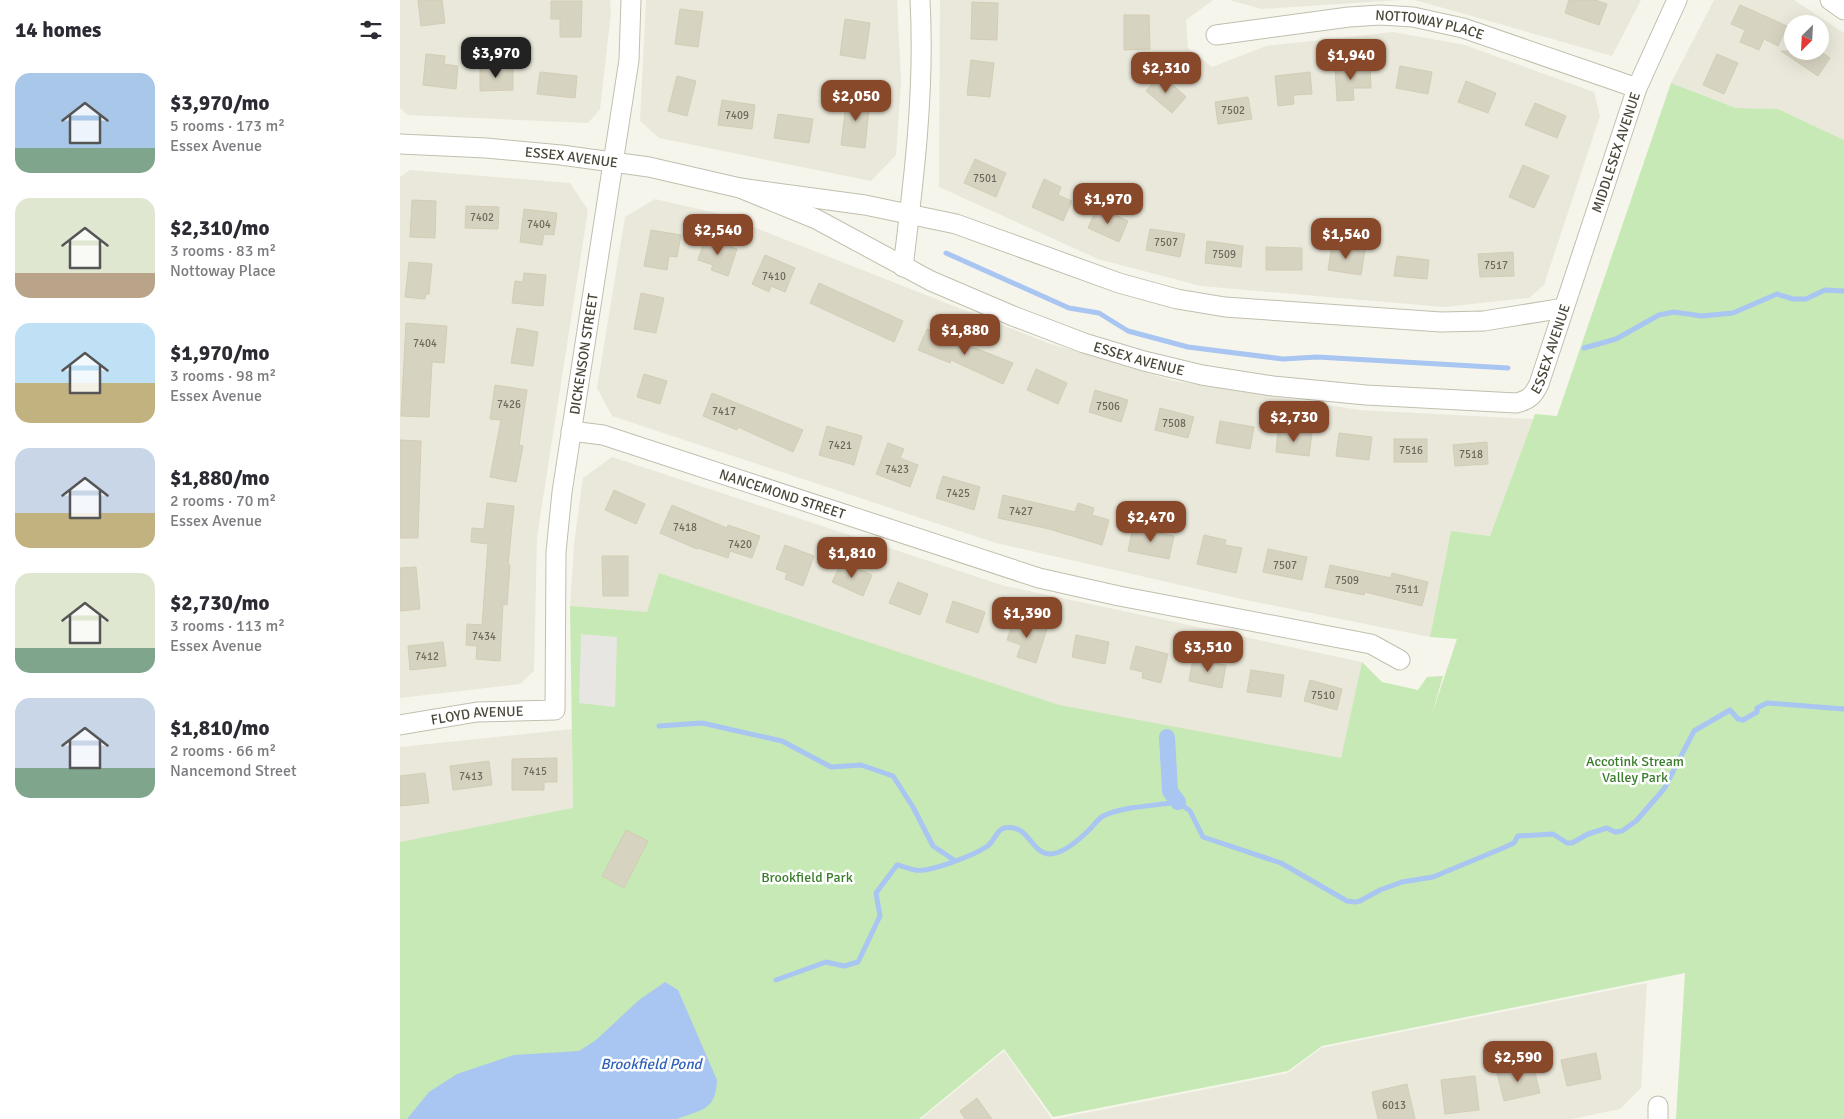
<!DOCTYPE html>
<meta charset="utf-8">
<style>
:root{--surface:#fff;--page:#f7f7f7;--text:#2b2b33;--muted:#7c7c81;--accent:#88482a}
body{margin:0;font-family:Signika,sans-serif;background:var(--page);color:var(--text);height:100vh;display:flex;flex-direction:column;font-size:19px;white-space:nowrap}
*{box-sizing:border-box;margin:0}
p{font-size:16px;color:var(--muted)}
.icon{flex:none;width:28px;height:28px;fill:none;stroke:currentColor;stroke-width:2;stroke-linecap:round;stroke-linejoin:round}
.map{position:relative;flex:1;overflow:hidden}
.panel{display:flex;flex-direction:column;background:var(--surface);width:400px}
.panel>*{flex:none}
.needle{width:32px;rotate:204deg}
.fabs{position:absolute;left:1384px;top:15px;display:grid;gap:10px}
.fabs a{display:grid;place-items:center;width:45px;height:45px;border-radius:50%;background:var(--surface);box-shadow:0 5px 20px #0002;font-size:25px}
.price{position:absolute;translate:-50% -42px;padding:0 11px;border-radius:10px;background:var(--accent);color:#fff;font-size:16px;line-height:32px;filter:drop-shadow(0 1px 2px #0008)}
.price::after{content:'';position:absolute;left:50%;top:30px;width:15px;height:11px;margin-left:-8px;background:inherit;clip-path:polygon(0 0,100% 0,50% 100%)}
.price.on{background:#222;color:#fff}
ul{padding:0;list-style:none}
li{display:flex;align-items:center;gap:15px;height:125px;padding:0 15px}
li span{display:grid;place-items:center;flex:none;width:140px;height:100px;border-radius:15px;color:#555}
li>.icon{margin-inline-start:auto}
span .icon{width:60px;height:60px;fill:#fffc;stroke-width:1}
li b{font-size:21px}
h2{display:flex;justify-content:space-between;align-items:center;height:60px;padding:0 15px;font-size:21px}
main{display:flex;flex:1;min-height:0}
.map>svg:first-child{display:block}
.residential{fill:#e9e8da;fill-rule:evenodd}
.green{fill:#c7e9b5}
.parking{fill:#e7e6e3}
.water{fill:#a9c5f1}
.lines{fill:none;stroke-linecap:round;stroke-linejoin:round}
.stream{stroke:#a9c5f1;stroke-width:5}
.canal{stroke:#a9c5f1;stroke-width:16}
.building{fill:#d7d3c1;stroke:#d2cdb4}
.minor-casing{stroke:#c1bfae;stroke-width:21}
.minor{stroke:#fff;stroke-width:19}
.labels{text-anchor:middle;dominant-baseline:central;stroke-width:5;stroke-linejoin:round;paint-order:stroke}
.number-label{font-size:11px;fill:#6d6a5b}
.street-label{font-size:14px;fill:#4a4739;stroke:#fff}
.park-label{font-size:14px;fill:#397d2b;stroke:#fff}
.water-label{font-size:15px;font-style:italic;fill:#3063b8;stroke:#fff}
</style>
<main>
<section class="panel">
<h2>14 homes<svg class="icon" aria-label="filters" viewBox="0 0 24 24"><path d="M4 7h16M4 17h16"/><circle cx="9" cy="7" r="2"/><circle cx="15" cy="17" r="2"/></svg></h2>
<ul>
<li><span style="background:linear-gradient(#a9c7e8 75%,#7fa58c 0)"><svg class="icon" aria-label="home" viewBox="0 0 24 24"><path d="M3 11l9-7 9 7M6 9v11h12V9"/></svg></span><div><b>$3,970/mo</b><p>5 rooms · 173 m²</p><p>Essex Avenue</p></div></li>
<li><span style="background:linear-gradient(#dfe7d0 75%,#b9a48a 0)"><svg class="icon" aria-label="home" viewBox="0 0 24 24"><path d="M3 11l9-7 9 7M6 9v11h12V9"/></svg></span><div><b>$2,310/mo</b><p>3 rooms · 83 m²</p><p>Nottoway Place</p></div></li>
<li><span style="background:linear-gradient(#bfe0f5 60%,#c2b280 0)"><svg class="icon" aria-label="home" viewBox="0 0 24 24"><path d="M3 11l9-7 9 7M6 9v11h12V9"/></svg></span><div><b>$1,970/mo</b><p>3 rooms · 98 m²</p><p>Essex Avenue</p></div></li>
<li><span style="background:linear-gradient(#c9d6e8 65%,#c2b280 0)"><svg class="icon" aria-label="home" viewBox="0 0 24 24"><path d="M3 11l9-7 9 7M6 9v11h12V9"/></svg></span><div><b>$1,880/mo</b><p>2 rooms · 70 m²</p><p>Essex Avenue</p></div></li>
<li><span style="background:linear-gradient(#dfe7d0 75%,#7fa58c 0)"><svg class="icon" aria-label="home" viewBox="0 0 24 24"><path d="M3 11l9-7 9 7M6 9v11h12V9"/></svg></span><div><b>$2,730/mo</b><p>3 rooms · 113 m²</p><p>Essex Avenue</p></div></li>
<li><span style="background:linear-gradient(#c9d6e8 70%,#7fa58c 0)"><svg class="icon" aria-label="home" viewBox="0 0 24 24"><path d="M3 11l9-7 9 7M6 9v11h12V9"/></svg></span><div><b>$1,810/mo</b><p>2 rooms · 66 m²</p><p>Nancemond Street</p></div></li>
</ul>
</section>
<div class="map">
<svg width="1444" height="1119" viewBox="0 0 1444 1119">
<rect width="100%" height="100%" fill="#f6f5eb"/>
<g class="residential">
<polygon points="0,0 210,0 211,12 200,109 188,123 8,115 0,108"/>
<polygon points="246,0 497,0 501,80 496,155 471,181 259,138 240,121"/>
<polygon points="540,0 813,0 786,20 788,48 812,67 866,46 993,32 1065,45 1194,92 1200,116 1144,285 1129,298 1044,307 801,286 698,259 539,187"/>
<polygon points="830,0 1000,0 861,9"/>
<polygon points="1015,0 1241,0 1212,56"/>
<path d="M 1314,0 L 1394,0 L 1444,33 L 1444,140 L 1378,109 L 1336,108 L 1271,83 ZM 1392,24 L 1420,24 L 1420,51 L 1392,51 Z"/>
<polygon points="10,170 170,183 188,210 137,537 134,671 120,684 0,698 0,177"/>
<polygon points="255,199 320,214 648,343 774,381 959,410 1133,419 1090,536 1051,531 1030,637 846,600 596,543 212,416 197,388 225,217"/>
<polygon points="212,457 605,586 962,662 941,760 659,707 247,615 170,608 174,544 183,478"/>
<polygon points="172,729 173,811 0,844 0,747"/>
<polygon points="1247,983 1241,1088 1220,1109 1172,1119 655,1119 888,1073 921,1048"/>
<polygon points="604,1051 652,1119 521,1119"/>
</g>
<polygon class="green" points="1271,83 1336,108 1378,109 1444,140 1444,1119 1276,1119 1285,973 922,1046 888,1071 653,1117 604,1049 519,1119 0,1119 0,842 173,808 170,606 247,612 259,573 659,705 941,758 962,662 982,682 1018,690 1027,677 1043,676 1032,714 1057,639 1030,637 1051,531 1090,536 1135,414 1157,416"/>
<polygon class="parking" points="181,634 217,637 215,707 179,703"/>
<path class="water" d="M 265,982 L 278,990 L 317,1080 C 316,1110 303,1109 277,1119 L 7,1119 L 29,1092 L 57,1074 L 114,1055 L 179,1051 L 196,1040 L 239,1000 Z"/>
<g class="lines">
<g class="stream">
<polyline points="546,253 669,308 699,313 728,331 788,347 883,359 917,357 1108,368"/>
<polyline points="1184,348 1216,339 1259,315 1274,312 1302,316 1333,313 1377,294 1393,299 1406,299 1425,290 1444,291"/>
<polyline points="259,726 302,723 382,741 431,767 461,765 493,776 513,807 533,846 554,860"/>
<path d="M 376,980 L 426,962 L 444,966 L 458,962 L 480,916 L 476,893 L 497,865 C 503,866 509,869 515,870 C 529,873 574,855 586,847 C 594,843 596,830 604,828 C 628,823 631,852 648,854 C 662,855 680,839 690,829 C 694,825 698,819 703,816 C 725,806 754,806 778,802 L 790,811 L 803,837 L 881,863 L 947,901 L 955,902 L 960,901 L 980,890 L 1002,882 L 1033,877 L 1103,848 L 1114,843 L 1118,836 L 1153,834 L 1167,843 L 1172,843 L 1188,834 L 1207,828 L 1215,832 L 1222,831 L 1236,821 L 1264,789 L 1294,731 L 1330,710 L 1338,719 L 1343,720 L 1357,712 L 1357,708 L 1367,703 L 1444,709"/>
</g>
<polyline class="canal" points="767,737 770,791 778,802"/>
</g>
<g class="building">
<polygon points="18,0 42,0 45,23 21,26"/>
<polygon points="1169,0 1195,0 1207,4 1199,25 1165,13"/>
<polygon points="151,1 182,1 181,37 160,37 160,19 151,19"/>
<polygon points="572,2 598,3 597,40 571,39"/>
<polygon points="1340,5 1387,26 1378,46 1364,39 1359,50 1340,42 1345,30 1331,24"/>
<polygon points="280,9 303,12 298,47 275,44"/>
<polygon points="724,15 749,15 750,49 724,50"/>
<polygon points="445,19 470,23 465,59 440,55"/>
<polygon points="1381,51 1420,51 1430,58 1418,76"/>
<polygon points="26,54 45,56 44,64 58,66 56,89 23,85"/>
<polygon points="1317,54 1338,63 1324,94 1303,85"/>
<polygon points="571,60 594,63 590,97 567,95"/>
<polygon points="970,66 971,88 953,88 954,100 937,101 935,67"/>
<polygon points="1000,66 1032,72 1028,94 996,88"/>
<polygon points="80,68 113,68 113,90 80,91"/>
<polygon points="140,72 177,76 175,98 137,94"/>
<polygon points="910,72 912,94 893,95 894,104 878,106 875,76"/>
<polygon points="761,74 786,97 772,113 746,91"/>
<polygon points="277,76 296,81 287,116 268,111"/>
<polygon points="1066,81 1096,93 1088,113 1058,102"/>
<polygon points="447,96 470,99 465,148 441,145"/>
<polygon points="848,97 852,119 818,124 815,102"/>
<polygon points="322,100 355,105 352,129 318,125"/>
<polygon points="1135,103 1166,116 1157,138 1125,125"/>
<polygon points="378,114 413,119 409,143 374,138"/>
<polygon points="575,159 606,173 596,197 564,183"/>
<polygon points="1123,165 1149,176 1134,208 1109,197"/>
<polygon points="644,179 661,187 658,195 672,201 663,221 632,207"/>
<polygon points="12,200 36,201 35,238 10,237"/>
<polygon points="66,206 99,207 98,229 65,228"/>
<polygon points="697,207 728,221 719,242 688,228"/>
<polygon points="124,209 157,213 154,235 144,234 142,245 120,242"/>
<polygon points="750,229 785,234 780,257 746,250"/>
<polygon points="251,230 281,235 277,257 269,256 267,270 244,266"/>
<polygon points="305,238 337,249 328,276 311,270 313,265 298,260"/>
<polygon points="807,241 843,246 841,267 805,263"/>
<polygon points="932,245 965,250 961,275 928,270"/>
<polygon points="866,247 902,248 902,270 866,270"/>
<polygon points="1113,252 1114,276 1080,277 1078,254"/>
<polygon points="365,255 395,268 385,292 371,286 369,292 352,284"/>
<polygon points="997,256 1029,260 1027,279 994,276"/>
<polygon points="9,262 32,264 29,294 26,294 25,299 5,297"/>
<polygon points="124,273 146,275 143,306 112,303 115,281 123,282"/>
<polygon points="419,283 503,321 494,342 410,303"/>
<polygon points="241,293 264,298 256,333 234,329"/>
<polygon points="6,323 47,326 44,363 32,362 29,417 1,416"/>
<polygon points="117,328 138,332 133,366 111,363"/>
<polygon points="527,329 613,363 603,384 551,360 550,363 518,350"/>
<polygon points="636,369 667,383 658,404 627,390"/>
<polygon points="244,374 267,381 260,404 237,397"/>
<polygon points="95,385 127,390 119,445 123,446 116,482 90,477 101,420 90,419"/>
<polygon points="695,390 728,400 721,422 689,412"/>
<polygon points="312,393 403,430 393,452 338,427 337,430 303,416"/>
<polygon points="760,408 794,417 788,438 755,430"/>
<polygon points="820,421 854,427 850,449 816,443"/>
<polygon points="427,426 462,436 454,465 419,455"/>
<polygon points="878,430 912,433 909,456 876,452"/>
<polygon points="939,433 972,437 969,460 936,456"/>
<rect x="994" y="439" width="33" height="23"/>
<polygon points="0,440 21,441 18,538 0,538"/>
<polygon points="1087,442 1088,464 1055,466 1053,445"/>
<polygon points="488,443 504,449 500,458 518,465 510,487 476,474"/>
<polygon points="543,476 580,487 574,510 536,498"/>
<polygon points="214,490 245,504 236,524 205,510"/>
<polygon points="603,495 675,512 678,503 694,508 692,515 709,520 702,545 649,529 598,518"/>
<polygon points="87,503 114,506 108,565 110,565 107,605 103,604 100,661 76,659 77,646 66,645 67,624 82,625 88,544 71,542 72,528 84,529"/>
<polygon points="272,505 327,528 328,525 360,536 352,558 330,551 328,558 298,548 297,549 260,533"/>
<polygon points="733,527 774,536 769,559 728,551"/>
<polygon points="804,535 826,540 825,545 842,548 836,573 797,564"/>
<polygon points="385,545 414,556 403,586 385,579 387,573 376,569"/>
<polygon points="868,549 907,557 902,580 863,572"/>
<polygon points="202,556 228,556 228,596 203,596"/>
<polygon points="442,562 472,575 463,596 432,582"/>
<polygon points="930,565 991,578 992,573 1028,582 1022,606 965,592 964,595 925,587"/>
<polygon points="16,567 20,609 0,611 0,568"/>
<polygon points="498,582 528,594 520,615 489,603"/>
<polygon points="553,601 585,612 578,633 546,622"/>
<polygon points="614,618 647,629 636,663 617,657 621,645 607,640"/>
<polygon points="676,635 709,642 705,664 672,657"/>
<polygon points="43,642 46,666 10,670 8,646"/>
<polygon points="736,646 768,654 761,683 742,678 743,672 730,669"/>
<polygon points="793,659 826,665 822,688 789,681"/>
<polygon points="851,670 884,675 881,697 847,692"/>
<polygon points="910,680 942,689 937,710 904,701"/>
<polygon points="157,758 157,782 144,782 144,790 112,790 112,759"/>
<polygon points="89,761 92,785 53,790 50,766"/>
<polygon points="25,773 29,803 0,806 0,776"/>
<polygon points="226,830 248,841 224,888 202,876"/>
<polygon points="1196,1053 1201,1079 1167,1086 1161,1060"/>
<polygon points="1133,1065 1140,1093 1104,1101 1097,1073"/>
<polygon points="1075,1076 1079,1110 1045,1114 1041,1080"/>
<polygon points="1007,1084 1015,1119 978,1119 972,1092"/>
<polygon points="577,1098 592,1119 565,1119 560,1111"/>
</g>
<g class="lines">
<g class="minor-casing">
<g id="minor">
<polyline points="1430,0 1444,10"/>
<path id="s1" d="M 816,35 L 949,17 L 980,15 L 1013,17 L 1063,28 L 1237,88"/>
<path id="s2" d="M 0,144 L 86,148 L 161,155 L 249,167 L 340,188 L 465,205 L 556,224 L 719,283 L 777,299 L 825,307 L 1041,322 L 1084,321 L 1164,308"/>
<path id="s3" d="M 340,188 L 416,219 L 531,281 L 613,316 L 684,343 L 744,361 L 802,375 L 873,386 L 966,395 L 1116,403 C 1129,400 1133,396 1139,384 L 1237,88 L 1277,0"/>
<path d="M 503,267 C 514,179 525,89 520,0"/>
<path id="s4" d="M 171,431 L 203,435 L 639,578 L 719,596 L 971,644 L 1000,660"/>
<path id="s5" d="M 0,725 L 77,712 L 155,710 L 156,552 L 162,492 L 229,60 L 231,0"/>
<polyline points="1258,1119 1258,1106"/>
</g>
</g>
<use href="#minor" class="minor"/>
</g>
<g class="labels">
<g class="number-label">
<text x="833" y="110">7502</text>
<text x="337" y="115">7409</text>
<text x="585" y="178">7501</text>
<text x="82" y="217">7402</text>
<text x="139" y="224">7404</text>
<text x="766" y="242">7507</text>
<text x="824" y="254">7509</text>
<text x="1096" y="265">7517</text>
<text x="374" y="276">7410</text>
<text x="25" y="343">7404</text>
<text x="109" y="404">7426</text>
<text x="708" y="406">7506</text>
<text x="324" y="411">7417</text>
<text x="774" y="423">7508</text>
<text x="440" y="445">7421</text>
<text x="1011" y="450">7516</text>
<text x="1071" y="454">7518</text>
<text x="497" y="469">7423</text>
<text x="558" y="493">7425</text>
<text x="621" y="511">7427</text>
<text x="285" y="527">7418</text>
<text x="340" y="544">7420</text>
<text x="885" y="565">7507</text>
<text x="947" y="580">7509</text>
<text x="1007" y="589">7511</text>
<text x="84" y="636">7434</text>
<text x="27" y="656">7412</text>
<text x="923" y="695">7510</text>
<text x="135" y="771">7415</text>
<text x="71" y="776">7413</text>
<text x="994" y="1105">6013</text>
</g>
<g class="street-label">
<text stroke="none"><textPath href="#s1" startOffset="216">NOTTOWAY PLACE</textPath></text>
<text stroke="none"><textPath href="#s3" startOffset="1091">MIDDLESEX AVENUE</textPath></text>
<text stroke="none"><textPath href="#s2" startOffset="172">ESSEX AVENUE</textPath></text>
<text stroke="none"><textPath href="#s5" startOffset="514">DICKENSON STREET</textPath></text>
<text stroke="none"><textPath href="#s3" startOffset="884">ESSEX AVENUE</textPath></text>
<text stroke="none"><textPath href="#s3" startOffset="435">ESSEX AVENUE</textPath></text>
<text stroke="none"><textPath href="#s4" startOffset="221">NANCEMOND STREET</textPath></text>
<text stroke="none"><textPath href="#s5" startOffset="78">FLOYD AVENUE</textPath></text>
</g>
<g class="park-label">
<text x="1235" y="761">Accotink Stream<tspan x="1235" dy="16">Valley Park</tspan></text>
<text x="407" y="877">Brookfield Park</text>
</g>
<g class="water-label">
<text x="251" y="1064">Brookfield Pond</text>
</g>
</g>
</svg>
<div class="fabs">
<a><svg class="needle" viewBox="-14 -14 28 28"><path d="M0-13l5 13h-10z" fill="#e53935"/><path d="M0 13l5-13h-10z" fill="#7c7c81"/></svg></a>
</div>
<b class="price on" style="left:96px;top:79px">$3,970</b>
<b class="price" style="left:951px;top:81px">$1,940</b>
<b class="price" style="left:766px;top:94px">$2,310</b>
<b class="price" style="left:456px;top:122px">$2,050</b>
<b class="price" style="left:708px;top:225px">$1,970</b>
<b class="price" style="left:318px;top:256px">$2,540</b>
<b class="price" style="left:946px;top:260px">$1,540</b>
<b class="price" style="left:565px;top:356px">$1,880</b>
<b class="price" style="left:894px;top:443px">$2,730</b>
<b class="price" style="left:751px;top:543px">$2,470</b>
<b class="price" style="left:452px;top:579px">$1,810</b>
<b class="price" style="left:627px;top:639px">$1,390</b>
<b class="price" style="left:808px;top:673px">$3,510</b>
<b class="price" style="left:1118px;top:1083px">$2,590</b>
</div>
</main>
